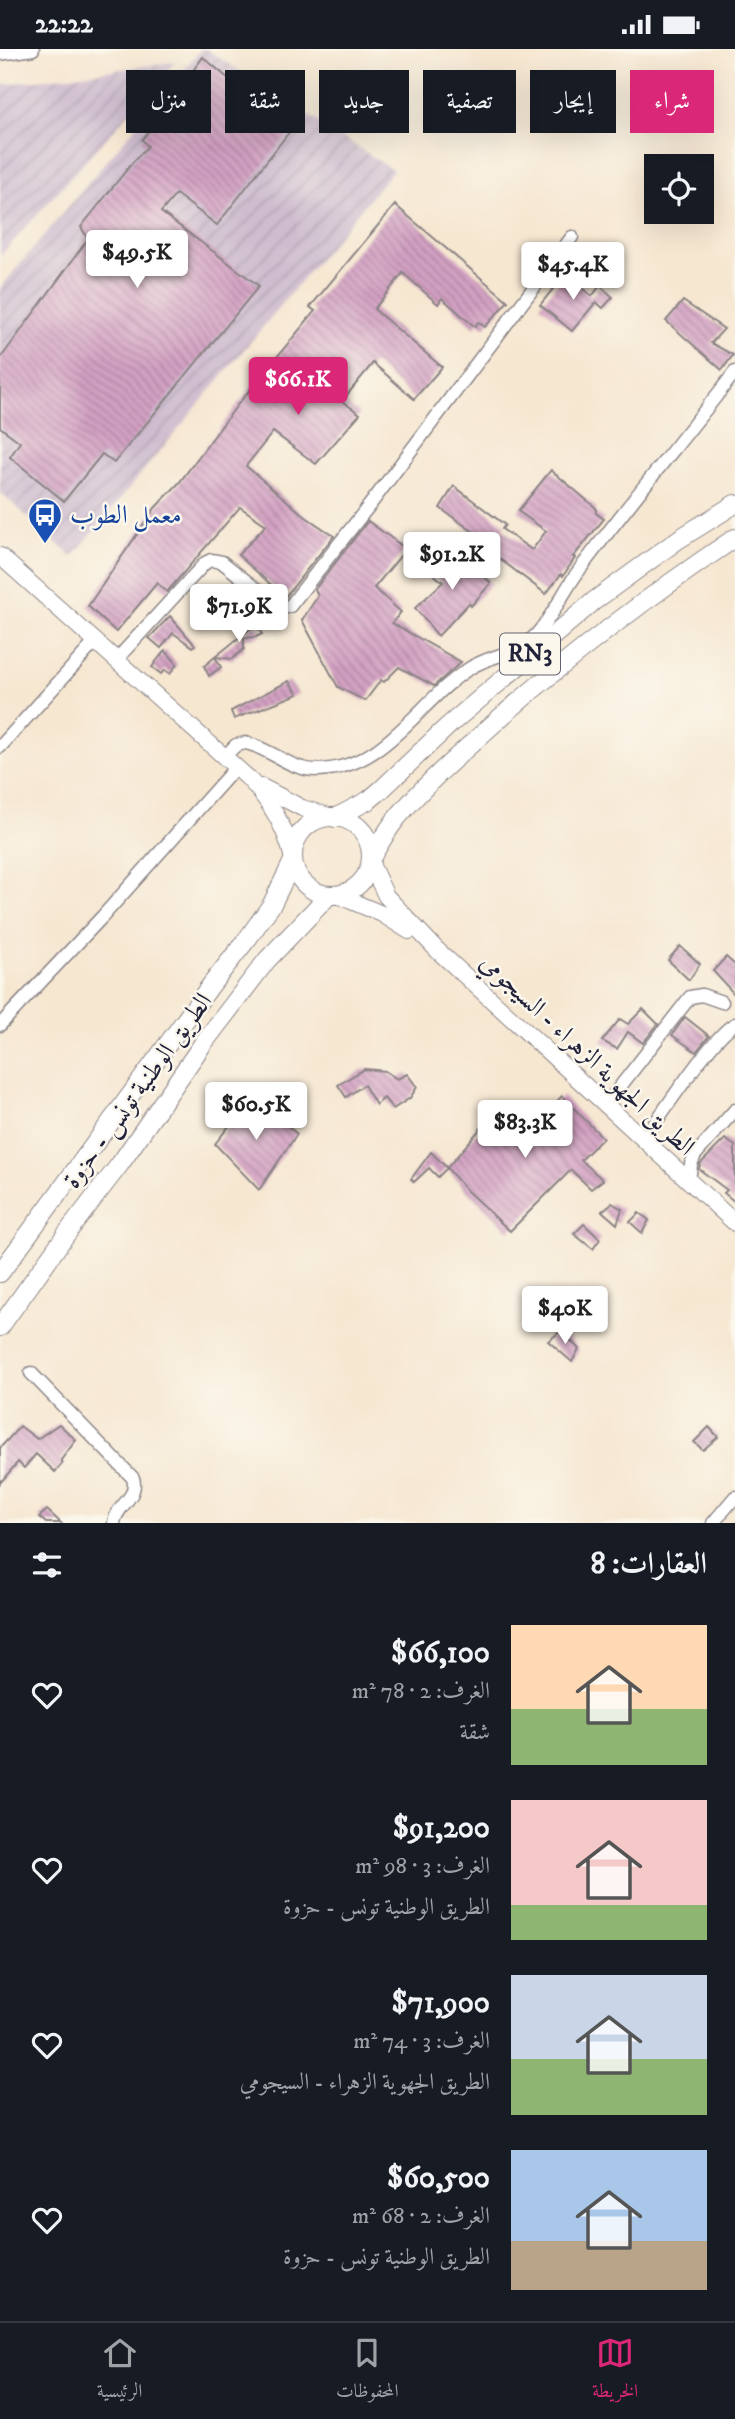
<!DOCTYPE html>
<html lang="ar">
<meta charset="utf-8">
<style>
:root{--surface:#171b24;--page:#20242c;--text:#f1f3f6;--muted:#9ea1a6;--line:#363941;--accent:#db2777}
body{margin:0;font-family:"IM FELL DW Pica",Amiri,serif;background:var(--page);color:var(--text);direction:rtl;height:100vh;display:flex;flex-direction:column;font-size:26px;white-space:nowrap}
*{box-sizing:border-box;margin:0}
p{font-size:23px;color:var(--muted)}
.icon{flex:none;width:38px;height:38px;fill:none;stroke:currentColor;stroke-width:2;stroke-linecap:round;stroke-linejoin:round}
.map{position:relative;height:1474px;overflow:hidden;direction:ltr}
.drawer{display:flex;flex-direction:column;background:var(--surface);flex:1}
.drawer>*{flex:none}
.banner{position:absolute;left:21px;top:21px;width:693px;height:63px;direction:rtl;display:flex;gap:14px}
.controls{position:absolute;left:644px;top:105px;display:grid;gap:14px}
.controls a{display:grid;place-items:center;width:70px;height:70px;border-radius:0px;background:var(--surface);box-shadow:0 7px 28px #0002;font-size:35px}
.price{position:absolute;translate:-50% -60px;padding:0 16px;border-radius:7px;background:#fff;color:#222;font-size:23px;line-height:46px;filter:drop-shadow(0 2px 4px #0008)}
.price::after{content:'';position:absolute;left:50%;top:42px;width:21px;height:16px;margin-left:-10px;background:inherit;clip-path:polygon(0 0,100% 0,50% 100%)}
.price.selected{background:var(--accent);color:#fff}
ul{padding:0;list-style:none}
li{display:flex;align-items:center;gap:21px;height:175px;padding:0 28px}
li span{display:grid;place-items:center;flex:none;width:196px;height:140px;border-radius:0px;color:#555}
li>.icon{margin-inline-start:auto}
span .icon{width:84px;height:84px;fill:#fffc;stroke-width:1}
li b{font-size:30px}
h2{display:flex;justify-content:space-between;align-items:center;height:84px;padding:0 28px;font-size:30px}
.tag{padding:0 24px;border-radius:0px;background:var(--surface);box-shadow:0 7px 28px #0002;font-size:24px;line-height:63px}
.tag.selected{background:var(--accent);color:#fff}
.status{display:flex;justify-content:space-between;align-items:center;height:49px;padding:0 35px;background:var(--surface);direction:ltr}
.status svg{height:19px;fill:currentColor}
.tab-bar{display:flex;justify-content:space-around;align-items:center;height:98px;border-top:2px solid var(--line);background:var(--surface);font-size:19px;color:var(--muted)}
.tab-bar a{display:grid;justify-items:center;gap:4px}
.tab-bar .selected{color:var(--accent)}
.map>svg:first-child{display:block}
.industrial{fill:url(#industrial-furrows)}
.building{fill:url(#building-back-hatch)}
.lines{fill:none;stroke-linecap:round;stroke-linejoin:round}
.minor-casing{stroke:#8c8486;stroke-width:15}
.major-casing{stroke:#8c8486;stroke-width:18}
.highway-casing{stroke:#8c8486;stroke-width:20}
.minor{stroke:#fff;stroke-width:12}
.major{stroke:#fff;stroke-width:16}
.highway{stroke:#fff;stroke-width:18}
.labels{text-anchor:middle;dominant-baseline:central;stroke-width:5;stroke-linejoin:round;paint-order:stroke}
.shield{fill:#fbf7ec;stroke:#636270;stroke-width:2}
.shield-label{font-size:24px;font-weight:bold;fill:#22223b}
.transit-label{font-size:26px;fill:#164399;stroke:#fbf7ec;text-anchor:start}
.street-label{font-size:26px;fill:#22223b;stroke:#fbf7ec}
</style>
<div class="status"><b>22:22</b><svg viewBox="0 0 49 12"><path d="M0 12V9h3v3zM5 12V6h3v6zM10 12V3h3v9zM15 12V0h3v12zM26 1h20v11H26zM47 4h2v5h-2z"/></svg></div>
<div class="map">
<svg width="735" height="1474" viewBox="0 0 735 1474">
<defs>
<pattern id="industrial-furrows" width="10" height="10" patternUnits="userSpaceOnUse" patternTransform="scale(1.75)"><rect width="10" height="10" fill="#cfbdcf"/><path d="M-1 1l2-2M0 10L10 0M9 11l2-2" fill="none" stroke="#b1a2b3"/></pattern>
<pattern id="building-back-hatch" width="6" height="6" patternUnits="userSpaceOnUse" patternTransform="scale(1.75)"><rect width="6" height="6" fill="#d3a0c2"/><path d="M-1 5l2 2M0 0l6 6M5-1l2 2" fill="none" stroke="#ab829f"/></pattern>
</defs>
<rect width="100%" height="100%" fill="#fbf7ec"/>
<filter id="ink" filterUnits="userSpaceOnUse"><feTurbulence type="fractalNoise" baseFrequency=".0143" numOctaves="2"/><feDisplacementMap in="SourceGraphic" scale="14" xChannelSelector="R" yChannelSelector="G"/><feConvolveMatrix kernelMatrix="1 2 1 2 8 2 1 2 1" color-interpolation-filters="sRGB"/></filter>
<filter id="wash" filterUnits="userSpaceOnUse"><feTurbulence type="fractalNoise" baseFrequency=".00686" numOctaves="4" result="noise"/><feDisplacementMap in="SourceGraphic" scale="28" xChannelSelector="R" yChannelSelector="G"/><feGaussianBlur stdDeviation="1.57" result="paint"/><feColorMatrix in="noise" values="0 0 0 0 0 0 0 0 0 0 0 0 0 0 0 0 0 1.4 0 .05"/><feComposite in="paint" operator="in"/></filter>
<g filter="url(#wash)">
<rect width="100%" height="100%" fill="#f6e7d1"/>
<g class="industrial">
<polygon points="201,0 206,0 393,121 72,508 0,443 0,239"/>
<polygon points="175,13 0,207 0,36"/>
</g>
<g id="blocks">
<g class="building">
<polygon points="203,8 290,82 217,176 176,145 161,163 259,237 114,414 102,405 64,452 10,408 20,393 0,378 0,310 88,190 81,178 133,113 148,97 142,91"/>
<polygon points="395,156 508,252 485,278 478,273 475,278 442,249 438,255 403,224 374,260 442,318 414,350 373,314 342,352 360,365 316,415 273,383 246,417 306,468 334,487 285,548 238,506 266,476 240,458 167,543 157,534 116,583 88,557 155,459 179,434 238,355 315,262 310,258"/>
<polygon points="565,225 592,247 600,237 613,248 603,259 596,253 572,282 540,256"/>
<polygon points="683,252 724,280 711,294 733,306 722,321 666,272"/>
<polygon points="551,421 596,459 596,464 604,470 573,508 575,509 563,527 561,525 546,545 488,501 492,496 440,459 454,437 505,476 502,480 532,501 546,482 518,462"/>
<polygon points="368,472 406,500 374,539 401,563 392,574 461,613 434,637 399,618 384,633 381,631 365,652 338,638 302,571 318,547 315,540"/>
<polygon points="455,501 491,534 471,557 469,554 438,587 415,559 443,533 433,525"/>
<polygon points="170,567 195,596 193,598 173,584 161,599 149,589"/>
<polygon points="256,575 262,585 256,588 244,589 244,600 232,610 215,608"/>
<polygon points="165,601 177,615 170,625 165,621 161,625 152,618"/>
<polygon points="215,608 221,618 209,627 204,617"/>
<polygon points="289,632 298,645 234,670 231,662"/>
<polygon points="680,897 700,915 689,931 668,911"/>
<polygon points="726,908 735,916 735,946 713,922"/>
<polygon points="643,960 658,975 643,994 628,983 617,1000 602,992 620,970 628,975"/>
<polygon points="685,968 709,987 696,1003 672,986"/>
<polygon points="364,1020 385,1022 397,1030 407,1025 417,1038 410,1049 393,1060 384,1049 376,1056 364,1036 346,1048 338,1036"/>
<polygon points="562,1047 603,1089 581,1111 603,1131 591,1140 571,1121 510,1182 466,1141 447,1119 497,1060 531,1080"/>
<polygon points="252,1048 297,1085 259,1141 215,1095"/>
<polygon points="725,1090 735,1097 735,1153 724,1144 727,1141 699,1120 700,1115"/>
<polygon points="431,1103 447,1119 438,1128 429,1119 414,1133 411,1130"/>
<polygon points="612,1154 622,1160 617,1175 602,1162"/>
<polygon points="639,1164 649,1171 642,1184 630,1173"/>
<polygon points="584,1175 600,1190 593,1200 574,1185"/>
<polygon points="561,1282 579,1300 572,1313 548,1292"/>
<polygon points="59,1375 76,1391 61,1411 63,1414 55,1423 36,1405 24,1419 18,1413 0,1434 0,1399 20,1377 37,1390"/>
<polygon points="709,1378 718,1388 703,1401 694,1393"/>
<polygon points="47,1461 61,1474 46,1474 39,1468"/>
</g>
</g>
</g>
<g filter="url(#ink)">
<use href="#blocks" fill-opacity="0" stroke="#8c8486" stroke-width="2"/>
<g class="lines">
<g class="minor-casing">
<g id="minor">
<polyline points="0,5 33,0"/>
<polyline points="116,611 205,514 211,511 222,513 279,558 284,559 290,557 372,453 572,188"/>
<polyline points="0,698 95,593"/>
<path d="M 224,708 L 236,696 L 246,694 C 272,700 290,722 319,721 C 387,719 419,651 470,619 C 492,605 517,606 536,586 C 554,566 564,541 580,520 C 630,453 684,389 735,323"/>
<polyline points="0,976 103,867 236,718"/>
<polyline points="605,1057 690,948 702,946 722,953"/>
<path d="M 643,1091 C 660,1068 714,985 735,975"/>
<polyline points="689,1133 691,1115 695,1106 735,1061"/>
<path d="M 31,1324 L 133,1429 C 139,1449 116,1456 114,1474"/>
<polyline points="713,1474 735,1448"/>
</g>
</g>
<g class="major-casing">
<g id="major">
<path d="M 0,507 L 248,729 C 270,753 284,775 292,806"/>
<polyline points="262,738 302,759 332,768"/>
<polyline points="370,813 386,847 437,901 735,1174"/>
<polyline points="337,846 382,865 409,882"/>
</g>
</g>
<g class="highway-casing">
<g id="highway">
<circle cx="332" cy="807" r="39"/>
<polyline points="335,769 369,751 382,740 448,677 594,552 679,490 735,455"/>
<path d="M 371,809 C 379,796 387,781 397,769 C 427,732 466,700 501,668 C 575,603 653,544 735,489"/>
<polyline points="0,1224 211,936 248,889 272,855 293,812"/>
<polyline points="0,1278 67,1184 120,1115 202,996 267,911 329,846"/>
</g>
</g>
<use href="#minor" class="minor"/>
<use href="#major" class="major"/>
<use href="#highway" class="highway"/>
</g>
</g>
<defs>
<g id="bus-pin" transform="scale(1.75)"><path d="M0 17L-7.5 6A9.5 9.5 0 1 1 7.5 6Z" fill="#1a4fb4" stroke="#fbf7ec"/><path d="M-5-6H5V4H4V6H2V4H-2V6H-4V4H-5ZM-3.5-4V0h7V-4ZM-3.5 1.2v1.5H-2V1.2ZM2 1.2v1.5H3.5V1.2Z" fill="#fff"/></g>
</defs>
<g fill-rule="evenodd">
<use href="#bus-pin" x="45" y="466"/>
</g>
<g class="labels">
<rect class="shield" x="500" y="584.5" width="60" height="41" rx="5"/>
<g class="shield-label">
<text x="530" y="605">RN3</text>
</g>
<g class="transit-label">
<text x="70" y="466">معمل الطوب</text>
</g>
<g class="street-label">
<text transform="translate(587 1006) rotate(43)">الطريق الجهوية الزهراء - السيجومي</text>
<text transform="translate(138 1042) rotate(-54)">الطريق الوطنية تونس - حزوة</text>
</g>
</g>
</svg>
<div class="controls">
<a><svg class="icon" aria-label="locate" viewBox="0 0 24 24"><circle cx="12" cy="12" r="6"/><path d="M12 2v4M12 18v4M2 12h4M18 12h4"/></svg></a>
</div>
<b class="price" style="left:137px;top:241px">$49.5K</b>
<b class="price" style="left:573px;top:253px">$45.4K</b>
<b class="price selected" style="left:298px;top:368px">$66.1K</b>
<b class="price" style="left:452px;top:543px">$91.2K</b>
<b class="price" style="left:239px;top:595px">$71.9K</b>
<b class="price" style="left:256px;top:1093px">$60.5K</b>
<b class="price" style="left:525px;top:1111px">$83.3K</b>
<b class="price" style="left:565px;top:1297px">$40K</b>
<div class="banner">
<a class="tag selected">شراء</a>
<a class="tag">إيجار</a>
<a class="tag">تصفية</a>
<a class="tag">جديد</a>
<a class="tag">شقة</a>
<a class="tag">منزل</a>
</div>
</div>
<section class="drawer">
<h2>العقارات: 8<svg class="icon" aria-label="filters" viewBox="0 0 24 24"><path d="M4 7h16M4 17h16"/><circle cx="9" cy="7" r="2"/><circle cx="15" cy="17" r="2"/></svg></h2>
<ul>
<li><span style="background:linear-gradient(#ffd9b3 60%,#8fb573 0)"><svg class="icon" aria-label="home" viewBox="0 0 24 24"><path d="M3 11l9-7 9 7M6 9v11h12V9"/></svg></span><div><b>$66,100</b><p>الغرف: 2 · 78 m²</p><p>شقة</p></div><svg class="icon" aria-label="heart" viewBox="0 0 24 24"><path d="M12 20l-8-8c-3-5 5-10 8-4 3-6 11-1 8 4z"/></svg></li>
<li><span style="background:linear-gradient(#f6c9c9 75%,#8fb573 0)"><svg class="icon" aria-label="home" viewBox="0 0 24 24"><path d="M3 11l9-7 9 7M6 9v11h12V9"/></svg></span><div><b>$91,200</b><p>الغرف: 3 · 98 m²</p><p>الطريق الوطنية تونس - حزوة</p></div><svg class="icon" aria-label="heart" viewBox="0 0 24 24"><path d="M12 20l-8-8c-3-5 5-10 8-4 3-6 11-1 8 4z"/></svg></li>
<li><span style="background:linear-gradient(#c9d6e8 60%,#8fb573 0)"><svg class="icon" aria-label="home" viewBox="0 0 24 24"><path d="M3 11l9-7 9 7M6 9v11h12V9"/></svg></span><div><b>$71,900</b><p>الغرف: 3 · 74 m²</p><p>الطريق الجهوية الزهراء - السيجومي</p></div><svg class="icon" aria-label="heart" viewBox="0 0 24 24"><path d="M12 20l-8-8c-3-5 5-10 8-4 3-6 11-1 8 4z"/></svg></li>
<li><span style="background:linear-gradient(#a9c7e8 65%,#b9a48a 0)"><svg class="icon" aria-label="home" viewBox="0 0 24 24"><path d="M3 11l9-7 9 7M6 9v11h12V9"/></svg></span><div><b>$60,500</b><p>الغرف: 2 · 68 m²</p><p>الطريق الوطنية تونس - حزوة</p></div><svg class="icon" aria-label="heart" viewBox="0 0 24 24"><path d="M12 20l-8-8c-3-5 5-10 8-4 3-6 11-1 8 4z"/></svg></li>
</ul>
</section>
<nav class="tab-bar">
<a class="selected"><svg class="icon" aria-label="map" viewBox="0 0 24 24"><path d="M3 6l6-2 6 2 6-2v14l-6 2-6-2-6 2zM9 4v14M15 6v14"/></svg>الخريطة</a>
<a><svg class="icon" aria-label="saved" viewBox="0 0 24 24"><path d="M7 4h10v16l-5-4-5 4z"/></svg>المحفوظات</a>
<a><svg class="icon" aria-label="home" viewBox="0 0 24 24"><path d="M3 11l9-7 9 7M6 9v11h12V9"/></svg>الرئيسية</a>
</nav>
